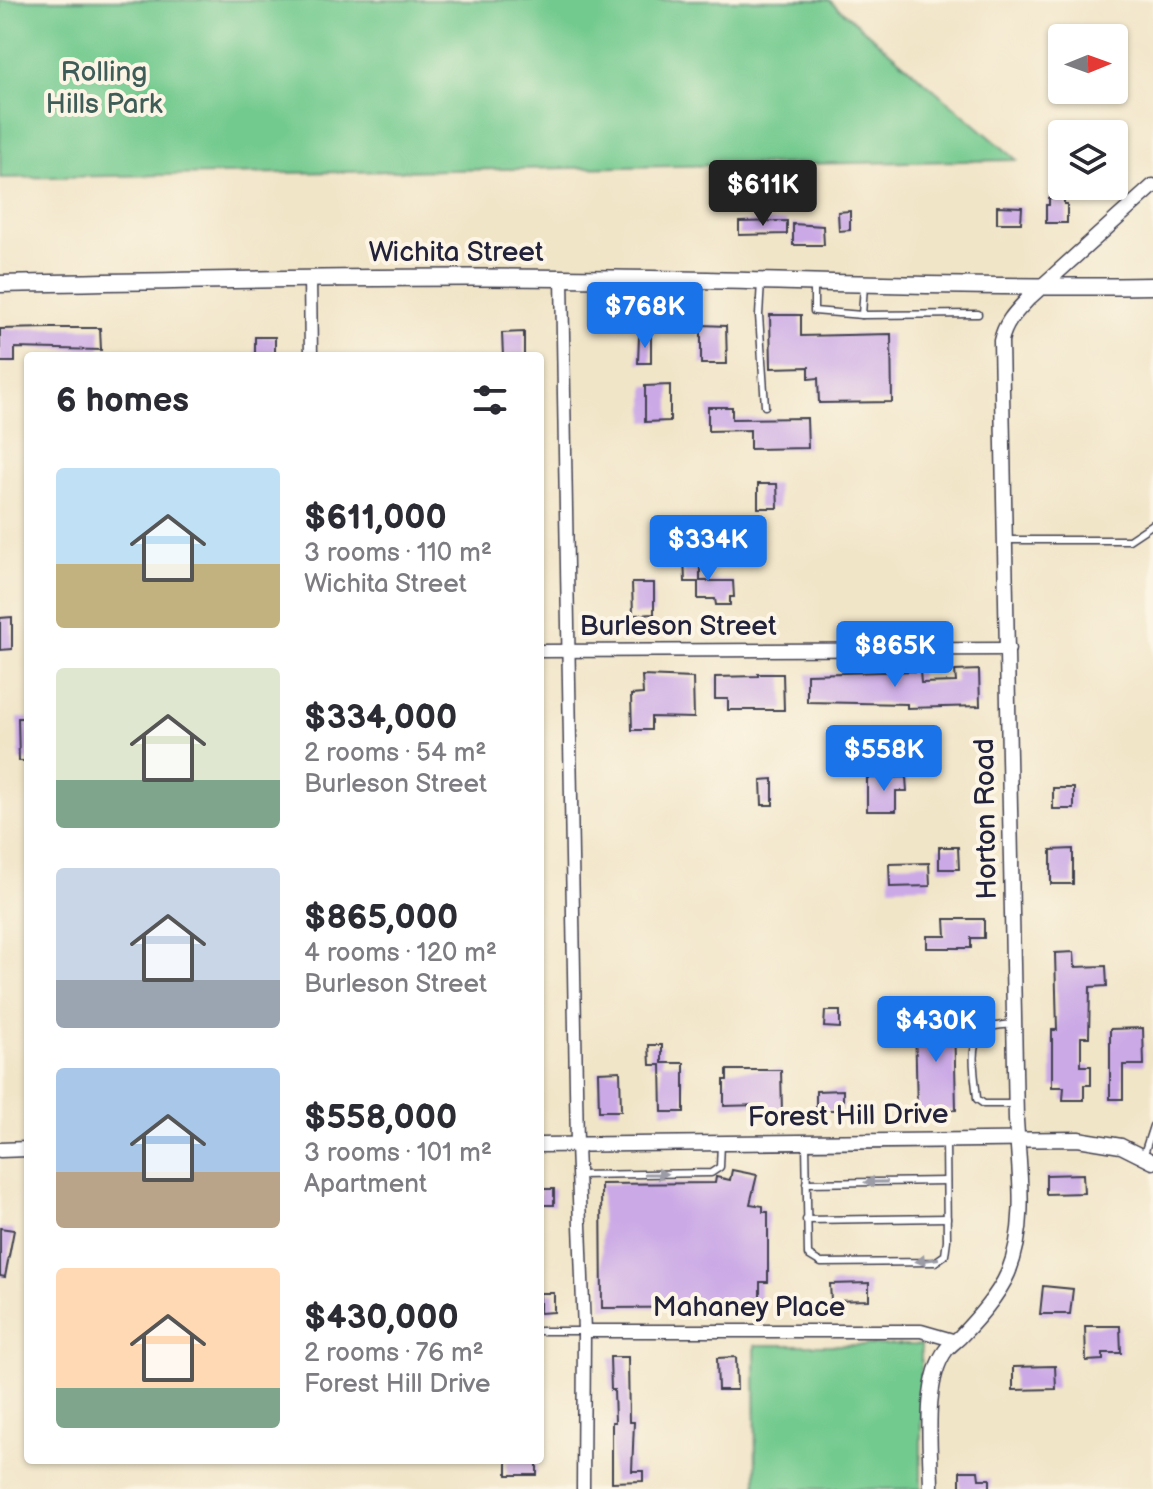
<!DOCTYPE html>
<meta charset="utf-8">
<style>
:root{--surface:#fff;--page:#f7f7f7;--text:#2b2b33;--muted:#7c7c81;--accent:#1a73e8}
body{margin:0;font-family:"Balsamiq Sans",sans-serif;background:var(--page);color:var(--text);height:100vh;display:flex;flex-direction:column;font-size:30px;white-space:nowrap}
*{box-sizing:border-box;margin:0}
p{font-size:26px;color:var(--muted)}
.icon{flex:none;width:44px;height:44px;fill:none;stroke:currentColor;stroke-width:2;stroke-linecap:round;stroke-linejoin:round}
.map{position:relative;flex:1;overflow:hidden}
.panel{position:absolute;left:24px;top:352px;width:520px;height:1112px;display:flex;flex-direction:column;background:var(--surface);border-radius:8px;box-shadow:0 2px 6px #0004}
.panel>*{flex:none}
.needle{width:52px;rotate:89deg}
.tools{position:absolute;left:1048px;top:24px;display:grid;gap:16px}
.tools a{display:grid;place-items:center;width:80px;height:80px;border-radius:8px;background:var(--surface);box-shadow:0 2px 6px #0004;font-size:40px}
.price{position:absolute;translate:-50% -68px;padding:0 18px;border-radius:8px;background:var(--accent);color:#fff;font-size:26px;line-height:52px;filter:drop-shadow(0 2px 4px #0008)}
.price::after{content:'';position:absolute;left:50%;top:48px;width:24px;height:18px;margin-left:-12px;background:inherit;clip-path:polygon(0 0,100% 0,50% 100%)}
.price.active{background:#222;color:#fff}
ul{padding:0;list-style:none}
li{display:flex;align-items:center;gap:24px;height:200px;padding:0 32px}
li span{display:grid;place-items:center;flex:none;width:224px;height:160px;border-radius:8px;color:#555}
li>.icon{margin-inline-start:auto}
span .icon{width:96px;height:96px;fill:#fffc;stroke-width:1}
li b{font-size:34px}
h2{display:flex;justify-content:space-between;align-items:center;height:96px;padding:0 32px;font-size:34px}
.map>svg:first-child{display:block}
.green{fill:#73ca8f;stroke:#4a7665;stroke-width:2}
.building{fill:#cba9e6}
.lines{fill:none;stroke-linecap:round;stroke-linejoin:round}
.service-casing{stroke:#413f50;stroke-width:9}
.minor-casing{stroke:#413f50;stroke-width:15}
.tertiary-casing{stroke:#413f50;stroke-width:17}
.secondary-casing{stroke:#413f50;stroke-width:19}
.service{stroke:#fff;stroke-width:6}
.minor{stroke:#fff;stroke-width:12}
.tertiary{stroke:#fff;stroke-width:14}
.secondary{stroke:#fff;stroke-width:16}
.oneway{fill:#9c9ca7}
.labels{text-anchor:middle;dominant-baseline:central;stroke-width:8;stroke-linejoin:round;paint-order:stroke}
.park-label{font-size:28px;fill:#3e5d58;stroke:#fcf5e5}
.street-label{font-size:28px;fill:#22223b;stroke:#fcf5e5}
</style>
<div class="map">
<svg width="1153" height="1489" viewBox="0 0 1153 1489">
<rect width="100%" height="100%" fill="#fcf5e5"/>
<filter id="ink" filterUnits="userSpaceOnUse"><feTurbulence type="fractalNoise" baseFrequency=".0125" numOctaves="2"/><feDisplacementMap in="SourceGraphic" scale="16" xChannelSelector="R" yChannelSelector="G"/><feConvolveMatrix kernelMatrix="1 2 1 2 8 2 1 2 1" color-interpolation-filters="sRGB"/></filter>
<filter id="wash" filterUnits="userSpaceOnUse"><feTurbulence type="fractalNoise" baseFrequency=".006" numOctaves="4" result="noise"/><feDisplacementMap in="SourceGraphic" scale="32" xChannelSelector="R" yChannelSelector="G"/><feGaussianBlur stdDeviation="1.8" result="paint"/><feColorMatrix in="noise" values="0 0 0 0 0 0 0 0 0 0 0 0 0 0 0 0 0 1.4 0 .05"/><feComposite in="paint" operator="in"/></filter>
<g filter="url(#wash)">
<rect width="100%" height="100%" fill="#f1e5c8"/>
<g class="green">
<polygon points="0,0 829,0 1017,160 0,178"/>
<polygon points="755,1345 921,1345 921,1489 756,1489"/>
</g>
<g id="blocks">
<g class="building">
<polygon points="1049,198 1064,198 1064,204 1067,204 1067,223 1046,223 1046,205 1049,205"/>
<polygon points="997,206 1022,207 1021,223 997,223"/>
<polygon points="850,211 850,230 839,231 838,212"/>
<polygon points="787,221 787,234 739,235 739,222"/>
<polygon points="793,224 823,226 824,245 793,245"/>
<polygon points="647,315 674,318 674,331 648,331"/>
<polygon points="770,315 801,315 801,336 891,334 892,402 819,403 818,378 809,379 809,367 771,368"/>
<polygon points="701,325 726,326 727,364 701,364"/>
<polygon points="51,328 100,328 101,350 15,348 15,362 0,362 0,329"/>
<polygon points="524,332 524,356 503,356 502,333"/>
<polygon points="639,336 651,336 651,363 638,363"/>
<rect x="255" y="337" width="20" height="19"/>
<polygon points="670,385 670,421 645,422 645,386"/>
<polygon points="708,407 732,407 732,419 807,418 808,448 750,449 750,430 708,431"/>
<polygon points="758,484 777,484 778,508 758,508"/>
<polygon points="659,522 675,522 676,549 660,550"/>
<polygon points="684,556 700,556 700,581 733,581 734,597 730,597 730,605 716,605 715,599 698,599 698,582 685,582"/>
<polygon points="632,583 654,583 654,614 633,615"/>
<polygon points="12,617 12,649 0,650 0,618"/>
<polygon points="979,670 980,706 907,708 907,704 807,702 807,674 920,671 921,683 956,682 955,671"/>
<polygon points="758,674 783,674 784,710 728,710 728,699 715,699 715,677 758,676"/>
<polygon points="642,676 693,678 694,718 651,717 651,730 632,730 631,695 643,694"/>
<polygon points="18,718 28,718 28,761 19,761"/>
<polygon points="906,777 907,791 896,791 896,811 867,811 867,778"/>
<polygon points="773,779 773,805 762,805 761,780"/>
<rect x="1053" y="788" width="21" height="21"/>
<polygon points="939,847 958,847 959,869 939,869"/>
<polygon points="1073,849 1073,884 1051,884 1051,850"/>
<polygon points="929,863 930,886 890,887 889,864"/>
<polygon points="945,919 984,919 984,938 971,938 971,948 927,948 927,936 946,936"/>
<polygon points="1074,952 1075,967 1106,966 1107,986 1090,987 1089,1037 1081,1037 1081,1066 1091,1066 1091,1085 1084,1085 1084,1100 1063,1100 1064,1087 1052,1087 1052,1030 1057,1030 1055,953"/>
<polygon points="825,1011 840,1011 840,1028 824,1027"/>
<polygon points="954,1018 956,1110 917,1111 915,1019"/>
<polygon points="1143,1028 1144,1065 1123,1065 1123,1099 1110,1099 1110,1029"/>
<polygon points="649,1045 662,1045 662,1063 684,1063 684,1112 662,1112 661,1065 650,1065"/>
<polygon points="727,1070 781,1070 782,1112 761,1112 761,1105 724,1106 724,1080 727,1080"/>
<polygon points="620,1071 621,1111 599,1111 598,1072"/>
<polygon points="843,1090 843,1110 816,1110 816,1091"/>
<polygon points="732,1170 757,1175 750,1204 763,1206 763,1212 768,1212 768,1282 760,1282 760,1307 602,1308 601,1184 715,1183 716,1177 730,1180"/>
<polygon points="1083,1174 1084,1193 1046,1194 1046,1175"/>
<rect x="540" y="1189" width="14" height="16"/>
<polygon points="0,1228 14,1230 5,1277 0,1276"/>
<polygon points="869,1283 869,1300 831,1301 830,1284"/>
<polygon points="1043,1286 1073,1289 1070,1314 1040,1314"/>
<polygon points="540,1293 554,1293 554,1312 540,1313"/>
<polygon points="1085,1326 1120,1326 1121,1353 1103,1353 1103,1360 1086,1361"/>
<polygon points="610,1357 628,1357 629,1422 634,1422 632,1471 643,1471 643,1481 612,1482 612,1422 615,1422 614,1390 611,1390"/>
<polygon points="736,1357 737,1390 718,1390 717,1358"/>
<polygon points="1055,1366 1056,1389 1013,1390 1013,1367"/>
<rect x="507" y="1460" width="30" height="15"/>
<polygon points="960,1471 978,1471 979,1479 990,1479 990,1489 960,1489"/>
</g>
</g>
</g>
<g filter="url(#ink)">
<use href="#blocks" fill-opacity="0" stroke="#413f50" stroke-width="2"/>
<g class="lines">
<g class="service-casing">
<g id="service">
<polyline points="761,282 759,315 765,406"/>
<polyline points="814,283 814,311 862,315"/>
<polyline points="864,285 862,315 978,314"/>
<polyline points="1006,540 1129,540 1153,524"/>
<path d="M 1013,1024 C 1005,1025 995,1025 988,1028 C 965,1038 976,1079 977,1099 L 984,1104 L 1016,1104"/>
<polyline points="806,1143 808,1255 821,1263 935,1262 945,1255 947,1240 946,1141"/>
<polyline points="1143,1157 1153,1126"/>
<polyline points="578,1175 711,1173 720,1167 721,1143"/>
<polyline points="806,1183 946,1181"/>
<polyline points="806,1220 947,1218"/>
<polyline points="540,1331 584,1331"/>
</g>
</g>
<g class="minor-casing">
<g id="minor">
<polyline points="310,278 311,356"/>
<polyline points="562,278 577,1145 584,1331 583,1489"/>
<polyline points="540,651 1009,649"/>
<polyline points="584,1331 921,1331 956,1341"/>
</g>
</g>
<g class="tertiary-casing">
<g id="tertiary">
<polyline points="540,1145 1078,1139 1121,1146 1153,1162"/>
<polyline points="0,1150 28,1149"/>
<path d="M 931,1489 C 931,1450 922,1382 946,1350 C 950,1345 956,1341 960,1337 C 977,1319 998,1296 1008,1273 C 1028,1225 1019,1170 1016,1120 L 1001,341 C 1005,322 1016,312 1029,298 L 1153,186"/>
</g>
</g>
<g class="secondary-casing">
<path id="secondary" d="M 0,284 C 187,281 374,276 561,278 C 759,279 956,289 1153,286"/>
</g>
<use href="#service" class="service"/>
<use href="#minor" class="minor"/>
<use href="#tertiary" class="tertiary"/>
<use href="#secondary" class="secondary"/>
</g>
<defs><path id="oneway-solid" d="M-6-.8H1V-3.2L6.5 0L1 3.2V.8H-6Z" transform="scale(2)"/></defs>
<g class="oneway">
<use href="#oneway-solid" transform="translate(656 1174)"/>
<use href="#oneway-solid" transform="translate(876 1182) rotate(179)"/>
<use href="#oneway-solid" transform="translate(927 1260) rotate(172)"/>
</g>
</g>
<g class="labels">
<g class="park-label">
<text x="104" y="72">Rolling<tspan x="104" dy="32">Hills Park</tspan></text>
</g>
<g class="street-label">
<text x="456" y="252">Wichita Street</text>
<text x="678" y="626">Burleson Street</text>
<text transform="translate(986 819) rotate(-91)">Horton Road</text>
<text transform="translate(848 1116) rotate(-1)">Forest Hill Drive</text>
<text x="749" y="1307">Mahaney Place</text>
</g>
</g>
</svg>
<div class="tools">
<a><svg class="needle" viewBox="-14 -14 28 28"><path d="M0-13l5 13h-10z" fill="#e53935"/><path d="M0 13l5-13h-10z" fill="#7c7c81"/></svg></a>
<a><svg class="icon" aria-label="layers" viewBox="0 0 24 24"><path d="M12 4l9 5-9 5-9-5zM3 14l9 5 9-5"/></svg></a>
</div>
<b class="price active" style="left:763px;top:228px">$611K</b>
<b class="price" style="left:645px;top:350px">$768K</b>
<b class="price" style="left:708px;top:583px">$334K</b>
<b class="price" style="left:895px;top:689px">$865K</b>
<b class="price" style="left:884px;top:793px">$558K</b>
<b class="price" style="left:936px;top:1064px">$430K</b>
<section class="panel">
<h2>6 homes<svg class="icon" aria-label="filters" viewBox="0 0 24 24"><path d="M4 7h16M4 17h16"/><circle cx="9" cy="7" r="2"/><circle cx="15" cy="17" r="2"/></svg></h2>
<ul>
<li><span style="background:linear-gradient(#bfe0f5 60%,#c2b280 0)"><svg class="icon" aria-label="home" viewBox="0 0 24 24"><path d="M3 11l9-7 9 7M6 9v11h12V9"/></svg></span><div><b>$611,000</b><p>3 rooms · 110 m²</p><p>Wichita Street</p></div></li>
<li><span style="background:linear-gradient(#dfe7d0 70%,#7fa58c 0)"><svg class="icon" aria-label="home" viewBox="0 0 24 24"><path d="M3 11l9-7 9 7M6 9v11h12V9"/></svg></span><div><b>$334,000</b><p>2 rooms · 54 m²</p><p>Burleson Street</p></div></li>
<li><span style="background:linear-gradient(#c9d6e8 70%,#9aa5b1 0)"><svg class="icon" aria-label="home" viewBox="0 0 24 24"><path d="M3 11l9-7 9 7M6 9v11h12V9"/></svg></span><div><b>$865,000</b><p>4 rooms · 120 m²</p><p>Burleson Street</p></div></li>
<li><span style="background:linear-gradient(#a9c7e8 65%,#b9a48a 0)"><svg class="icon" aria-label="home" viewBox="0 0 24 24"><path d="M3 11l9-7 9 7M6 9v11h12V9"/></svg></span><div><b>$558,000</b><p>3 rooms · 101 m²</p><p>Apartment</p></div></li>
<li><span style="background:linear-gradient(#ffd9b3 75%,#7fa58c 0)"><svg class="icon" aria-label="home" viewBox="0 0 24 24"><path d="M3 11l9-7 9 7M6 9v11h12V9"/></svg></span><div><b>$430,000</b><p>2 rooms · 76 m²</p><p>Forest Hill Drive</p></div></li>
</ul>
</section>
</div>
